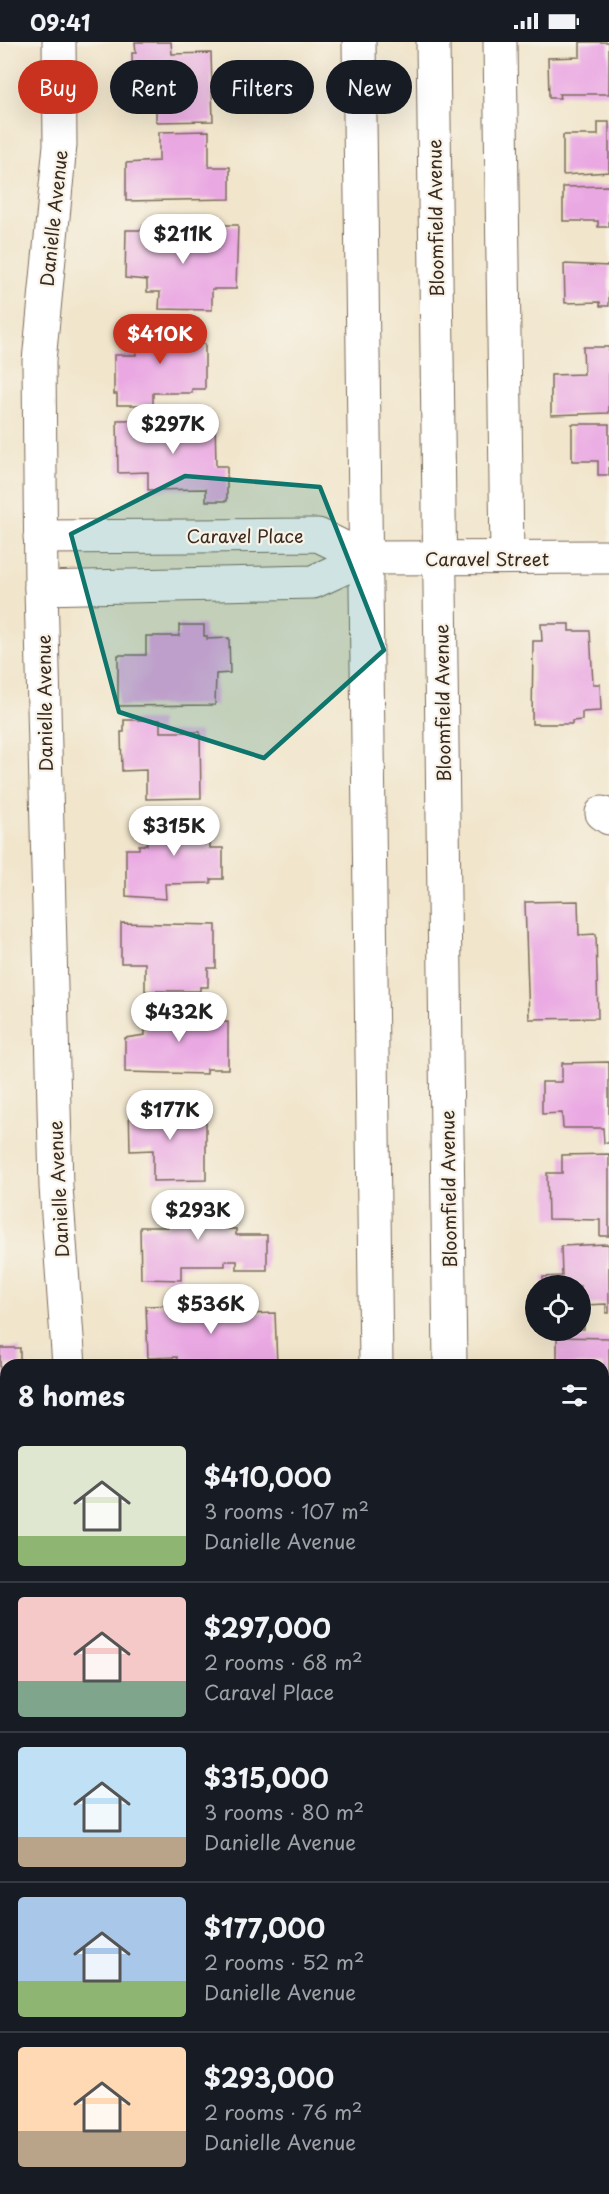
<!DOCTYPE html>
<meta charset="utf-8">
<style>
:root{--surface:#171b24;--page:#242831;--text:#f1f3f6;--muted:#9ea1a6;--line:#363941;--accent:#c8321e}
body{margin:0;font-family:"Playpen Sans",sans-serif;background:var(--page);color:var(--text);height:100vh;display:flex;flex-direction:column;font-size:22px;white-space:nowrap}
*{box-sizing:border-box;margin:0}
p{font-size:20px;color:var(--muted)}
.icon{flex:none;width:33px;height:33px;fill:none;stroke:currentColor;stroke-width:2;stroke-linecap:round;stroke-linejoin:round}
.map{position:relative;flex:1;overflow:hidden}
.side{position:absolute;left:0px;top:1317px;width:609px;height:836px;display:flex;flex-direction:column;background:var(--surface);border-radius:18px 18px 0 0;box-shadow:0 6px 24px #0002}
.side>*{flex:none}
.hud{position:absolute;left:18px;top:18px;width:573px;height:54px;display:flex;gap:12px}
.controls{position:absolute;left:525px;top:1233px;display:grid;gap:12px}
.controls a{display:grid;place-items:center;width:66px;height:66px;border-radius:50%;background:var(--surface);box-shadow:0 6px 24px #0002;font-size:30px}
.price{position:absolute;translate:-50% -51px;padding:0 14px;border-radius:21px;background:#fff;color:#222;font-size:20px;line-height:39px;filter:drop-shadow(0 2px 3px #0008)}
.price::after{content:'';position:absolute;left:50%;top:36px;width:18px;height:14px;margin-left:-9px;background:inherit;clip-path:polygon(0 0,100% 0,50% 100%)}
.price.active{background:var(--accent);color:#fff}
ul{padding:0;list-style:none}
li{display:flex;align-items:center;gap:18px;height:150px;padding:0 18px}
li+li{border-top:2px solid var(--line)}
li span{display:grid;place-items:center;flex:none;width:168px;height:120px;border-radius:6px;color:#555}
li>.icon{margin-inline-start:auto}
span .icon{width:72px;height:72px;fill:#fffc;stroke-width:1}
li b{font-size:26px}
h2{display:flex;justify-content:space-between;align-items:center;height:72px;padding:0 18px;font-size:26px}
.tag{padding:0 21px;border-radius:27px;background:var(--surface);box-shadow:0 6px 24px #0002;font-size:21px;line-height:54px}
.tag.active{background:var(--accent);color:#fff}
.status{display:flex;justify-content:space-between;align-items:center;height:42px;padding:0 30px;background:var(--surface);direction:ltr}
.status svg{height:16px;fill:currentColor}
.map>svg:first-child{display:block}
.building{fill:#eaa8e3}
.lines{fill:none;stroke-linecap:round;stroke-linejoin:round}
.minor-casing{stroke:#7b6b5b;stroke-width:35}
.major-casing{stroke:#7b6b5b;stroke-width:35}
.minor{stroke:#fff;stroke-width:33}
.major{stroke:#f9bf6d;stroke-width:33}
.marked{fill:#0f766e;fill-opacity:0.2;stroke:#0f766e;stroke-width:4.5;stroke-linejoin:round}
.labels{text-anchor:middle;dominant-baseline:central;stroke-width:4.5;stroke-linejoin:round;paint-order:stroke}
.street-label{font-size:18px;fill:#3b2a1e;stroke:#f7f3e8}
</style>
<div class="status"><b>09:41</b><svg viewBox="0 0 49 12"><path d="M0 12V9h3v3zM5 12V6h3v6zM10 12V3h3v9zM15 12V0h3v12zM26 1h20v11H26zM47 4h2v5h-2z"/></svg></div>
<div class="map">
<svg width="609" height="2152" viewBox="0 0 609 2152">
<rect width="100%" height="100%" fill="#f7f3e8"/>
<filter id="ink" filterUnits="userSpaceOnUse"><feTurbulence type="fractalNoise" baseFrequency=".0167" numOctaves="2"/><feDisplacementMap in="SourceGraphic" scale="12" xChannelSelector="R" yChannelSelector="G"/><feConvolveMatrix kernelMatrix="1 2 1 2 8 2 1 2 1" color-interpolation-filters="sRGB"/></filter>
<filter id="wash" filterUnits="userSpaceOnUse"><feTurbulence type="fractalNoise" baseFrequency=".008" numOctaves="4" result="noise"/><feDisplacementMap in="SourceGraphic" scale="24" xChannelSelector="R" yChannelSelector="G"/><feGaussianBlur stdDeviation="1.35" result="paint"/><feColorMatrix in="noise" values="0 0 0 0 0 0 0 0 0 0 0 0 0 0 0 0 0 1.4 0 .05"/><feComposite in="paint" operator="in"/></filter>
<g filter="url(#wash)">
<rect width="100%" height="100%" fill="#f1e5cb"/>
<g id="blocks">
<g class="building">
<polygon points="135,0 171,0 172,12 211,11 213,79 156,80 156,50 133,51 132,11 136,11"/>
<polygon points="580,0 609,0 609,52 559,52 560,56 549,56 548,16 580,15"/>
<polygon points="598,80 609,80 609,130 563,133 563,93 598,93"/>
<polygon points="209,89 209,125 230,125 230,157 126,159 126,121 159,119 159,90"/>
<polygon points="609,144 609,185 598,185 598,179 563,179 563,145"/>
<polygon points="206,183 238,183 236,247 212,247 212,268 159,267 160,250 147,250 147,238 125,236 126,188 142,188 143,184 166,185 166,197 206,197"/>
<polygon points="564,222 609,224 609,264 600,264 600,260 565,261"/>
<polygon points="136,283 191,283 191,286 199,286 199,302 205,302 205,347 192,347 192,351 153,351 153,363 117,363 117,352 114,352 114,313 136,313"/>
<polygon points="583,305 609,305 609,371 551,373 551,333 584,332"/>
<polygon points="215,377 216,424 227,424 227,459 206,459 206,447 148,448 148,430 118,431 117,378"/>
<polygon points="572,382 609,382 609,433 598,433 598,419 572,419"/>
<polygon points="541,582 569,582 569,589 590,589 593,642 600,642 601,669 582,670 582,678 572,679 572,682 532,682 533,599 542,599"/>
<polygon points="179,583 204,583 204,594 207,594 207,597 229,596 230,631 216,632 215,663 118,664 118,613 146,613 146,594 179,594"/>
<polygon points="124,678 160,678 160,690 200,690 201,756 146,757 146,728 122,729 121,690 124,690"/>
<polygon points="158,772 210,772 210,806 223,806 223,837 211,837 211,841 165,842 166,857 126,854 126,807 139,807 139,803 147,803 147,790 158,790"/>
<polygon points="578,859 579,893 596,892 598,976 529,977 525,860"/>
<polygon points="121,881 216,883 216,926 208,926 208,945 200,945 200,949 145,949 145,921 121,921"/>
<polygon points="206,962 206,981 228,980 228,1027 207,1027 207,1032 125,1030 125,996 145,993 145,980 156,980 156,963"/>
<polygon points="609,1020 609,1101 604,1101 603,1086 563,1086 562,1071 542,1072 542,1040 562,1040 562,1021"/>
<polygon points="129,1061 166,1061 166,1072 206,1072 206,1138 153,1139 153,1108 130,1109"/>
<polygon points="609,1112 609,1194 600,1194 600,1178 548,1177 547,1131 562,1131 562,1113"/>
<polygon points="173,1154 225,1154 225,1187 236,1187 236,1193 267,1193 267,1228 237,1228 237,1219 225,1219 225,1224 181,1224 181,1238 141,1237 140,1185 168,1185 168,1172 173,1172"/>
<polygon points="606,1202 609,1203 609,1271 606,1271 606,1262 584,1263 584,1287 580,1287 580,1244 543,1244 543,1235 562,1234 561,1204"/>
<polygon points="245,1261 245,1272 275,1271 277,1323 177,1323 177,1315 148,1316 146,1264"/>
<polygon points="557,1295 609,1296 609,1378 603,1378 603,1323 557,1323"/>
<polygon points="0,1306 20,1306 20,1323 6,1323 6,1364 0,1364"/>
<rect x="603" y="1387" width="6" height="70"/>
<polygon points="609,1486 609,1582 603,1586 603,1490"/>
<rect x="0" y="1566" width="6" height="53"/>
<rect x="603" y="1934" width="6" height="82"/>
<rect x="0" y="1943" width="6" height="82"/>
<rect x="603" y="2058" width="6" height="73"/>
</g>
</g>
</g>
<g filter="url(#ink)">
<use href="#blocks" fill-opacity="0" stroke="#7b6b5b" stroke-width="1.5"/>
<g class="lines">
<g class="minor-casing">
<g id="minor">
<polyline points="59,0 60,103 39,319 41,546 56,1145 69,1323"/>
<polyline points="359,0 376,1323"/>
<polyline points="433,0 450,1323"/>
<polyline points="500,0 507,515"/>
<polyline points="40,495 318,493 365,516"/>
<polyline points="41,546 313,540 365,516 609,515"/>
<polyline points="602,771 609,776"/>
<polyline points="0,1468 6,1468"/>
<polyline points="603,1893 609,1893"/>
<polyline points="0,1899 6,1899"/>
<polyline points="603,2037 609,2037"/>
<polyline points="0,2071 6,2071"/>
<polyline points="107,2146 107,2152"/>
<polyline points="387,2146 387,2152"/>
<polyline points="462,2146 462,2152"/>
<polyline points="277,2152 277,2146"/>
</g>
</g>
<g class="major-casing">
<g id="major">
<polyline points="603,1714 609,1714"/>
<polyline points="0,1719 6,1719"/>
<polyline points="603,1795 609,1795"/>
<polyline points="0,1799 6,1799"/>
</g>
</g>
<use href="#minor" class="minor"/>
<use href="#major" class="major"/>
</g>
</g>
<path class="marked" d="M 185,434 L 320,445 L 384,608 L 264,716 L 119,670 L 71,492 Z"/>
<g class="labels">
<g class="street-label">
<text transform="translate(53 176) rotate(-84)">Danielle Avenue</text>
<text transform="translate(435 176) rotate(-91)">Bloomfield Avenue</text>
<text x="245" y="493">Caravel Place</text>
<text x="487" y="516">Caravel Street</text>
<text transform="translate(44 661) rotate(-91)">Danielle Avenue</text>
<text transform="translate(442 661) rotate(-91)">Bloomfield Avenue</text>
<text transform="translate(58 1147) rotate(-93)">Danielle Avenue</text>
<text transform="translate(448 1147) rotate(-91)">Bloomfield Avenue</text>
</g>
</g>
</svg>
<div class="controls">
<a><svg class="icon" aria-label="locate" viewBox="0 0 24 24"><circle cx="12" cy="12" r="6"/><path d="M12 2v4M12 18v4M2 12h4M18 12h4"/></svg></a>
</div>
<b class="price" style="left:183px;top:223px">$211K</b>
<b class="price active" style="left:160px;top:323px">$410K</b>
<b class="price" style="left:173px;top:413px">$297K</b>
<b class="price" style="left:174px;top:815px">$315K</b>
<b class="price" style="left:179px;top:1001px">$432K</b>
<b class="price" style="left:170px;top:1099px">$177K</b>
<b class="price" style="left:198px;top:1199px">$293K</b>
<b class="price" style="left:211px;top:1293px">$536K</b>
<div class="hud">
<a class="tag active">Buy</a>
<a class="tag">Rent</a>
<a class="tag">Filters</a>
<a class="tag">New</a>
</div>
<section class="side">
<h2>8 homes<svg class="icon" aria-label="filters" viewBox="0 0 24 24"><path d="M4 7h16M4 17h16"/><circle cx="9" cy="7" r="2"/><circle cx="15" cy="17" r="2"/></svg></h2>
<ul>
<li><span style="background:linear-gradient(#dfe7d0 75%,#8fb573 0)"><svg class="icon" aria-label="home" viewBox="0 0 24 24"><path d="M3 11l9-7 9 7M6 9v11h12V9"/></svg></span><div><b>$410,000</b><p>3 rooms · 107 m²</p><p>Danielle Avenue</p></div></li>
<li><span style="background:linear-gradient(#f6c9c9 70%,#7fa58c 0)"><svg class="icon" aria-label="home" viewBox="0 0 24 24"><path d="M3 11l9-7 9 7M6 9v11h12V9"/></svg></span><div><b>$297,000</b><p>2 rooms · 68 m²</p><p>Caravel Place</p></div></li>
<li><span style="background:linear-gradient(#bfe0f5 75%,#b9a48a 0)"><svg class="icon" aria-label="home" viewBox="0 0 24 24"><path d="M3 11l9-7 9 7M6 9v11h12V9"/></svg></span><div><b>$315,000</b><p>3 rooms · 80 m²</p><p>Danielle Avenue</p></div></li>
<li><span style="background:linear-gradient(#a9c7e8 70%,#8fb573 0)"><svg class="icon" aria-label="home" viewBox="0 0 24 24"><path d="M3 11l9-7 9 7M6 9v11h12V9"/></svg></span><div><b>$177,000</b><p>2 rooms · 52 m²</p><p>Danielle Avenue</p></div></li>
<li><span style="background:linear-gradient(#ffd9b3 70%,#b9a48a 0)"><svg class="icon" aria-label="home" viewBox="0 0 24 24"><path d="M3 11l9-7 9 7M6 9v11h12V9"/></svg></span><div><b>$293,000</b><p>2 rooms · 76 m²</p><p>Danielle Avenue</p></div></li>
</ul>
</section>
</div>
